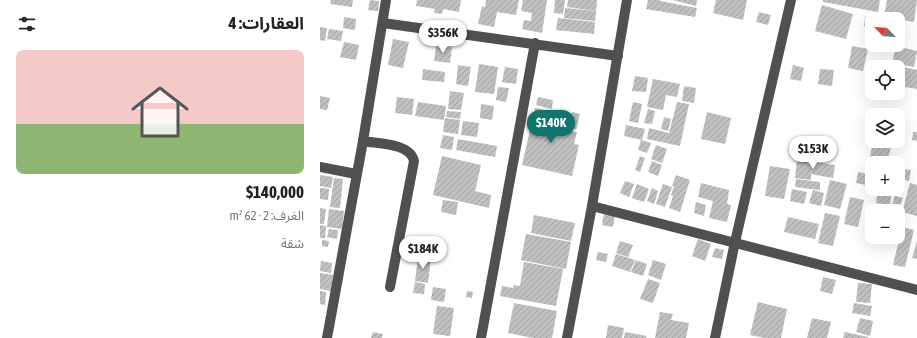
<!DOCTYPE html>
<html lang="ar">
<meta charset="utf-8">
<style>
:root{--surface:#fff;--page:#f2f2f2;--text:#222;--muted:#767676;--line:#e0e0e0;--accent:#0f766e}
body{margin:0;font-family:"Asap Condensed","Noto Sans Arabic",sans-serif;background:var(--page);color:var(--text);direction:rtl;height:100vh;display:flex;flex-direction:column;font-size:15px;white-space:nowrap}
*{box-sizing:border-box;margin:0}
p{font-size:13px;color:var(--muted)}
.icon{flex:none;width:22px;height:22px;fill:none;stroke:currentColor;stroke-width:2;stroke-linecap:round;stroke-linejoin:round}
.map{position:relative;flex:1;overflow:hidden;direction:ltr}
.details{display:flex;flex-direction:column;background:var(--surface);width:320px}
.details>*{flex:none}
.needle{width:26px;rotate:294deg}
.controls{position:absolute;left:545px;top:12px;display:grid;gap:8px}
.controls a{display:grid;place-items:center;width:40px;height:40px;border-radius:8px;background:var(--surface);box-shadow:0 4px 16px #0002;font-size:20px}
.price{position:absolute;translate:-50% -34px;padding:0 9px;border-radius:14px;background:#fff;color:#222;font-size:13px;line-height:26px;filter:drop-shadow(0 1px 2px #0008)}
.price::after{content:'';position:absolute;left:50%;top:24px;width:12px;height:9px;margin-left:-6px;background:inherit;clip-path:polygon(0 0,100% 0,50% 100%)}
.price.active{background:var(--accent);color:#fff}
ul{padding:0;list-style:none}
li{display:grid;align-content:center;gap:8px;height:212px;padding:0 16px}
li+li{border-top:1px solid var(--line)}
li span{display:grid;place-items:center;height:124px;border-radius:8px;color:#555}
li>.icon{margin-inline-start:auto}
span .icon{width:72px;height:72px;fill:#fffc;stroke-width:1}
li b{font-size:17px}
h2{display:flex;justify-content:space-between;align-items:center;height:48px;padding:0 16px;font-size:17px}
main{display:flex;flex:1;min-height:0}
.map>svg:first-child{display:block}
.building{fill:url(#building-hatch)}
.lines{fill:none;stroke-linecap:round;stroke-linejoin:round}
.minor{stroke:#505050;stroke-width:10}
</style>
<main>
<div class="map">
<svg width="597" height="338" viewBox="0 0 597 338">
<defs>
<pattern id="building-hatch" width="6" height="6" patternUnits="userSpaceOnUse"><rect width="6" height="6" fill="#c0c0c0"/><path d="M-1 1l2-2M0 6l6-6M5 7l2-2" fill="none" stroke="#a3a3a3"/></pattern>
</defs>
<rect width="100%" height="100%" fill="#fff"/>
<g class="building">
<polygon points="11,0 33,0 32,7 10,4"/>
<polygon points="50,0 59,1 58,11 48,10"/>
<polygon points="97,0 141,0 139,12 123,9 122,14 114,13 115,9 96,6"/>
<polygon points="166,0 199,0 196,15 177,12 174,27 158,24 162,6 165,7"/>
<polygon points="203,0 227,0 222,33 202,29 204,20 211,21 212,13 201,11"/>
<polygon points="235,0 245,0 243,14 234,13"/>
<polygon points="248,0 277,0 276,11 247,7"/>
<polygon points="328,0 340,0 340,1 377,8 375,17 326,9"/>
<polygon points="353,0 377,0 376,6"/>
<polygon points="396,0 427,0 423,20 393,13"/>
<polygon points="503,0 560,0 558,12 503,2"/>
<polygon points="567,0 597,0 594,22 564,17"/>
<polygon points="502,5 533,14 526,39 495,31"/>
<polygon points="245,8 276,11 275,21 244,18"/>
<polygon points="439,12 451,15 448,25 436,22"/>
<polygon points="545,16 559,18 559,19 552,19 552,27 544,26"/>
<polygon points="24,17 36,19 35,30 23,28"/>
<polygon points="238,18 275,22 274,34 236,30"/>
<polygon points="0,27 7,28 5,41 0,40"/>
<polygon points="9,29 23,31 21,41 7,39"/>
<polygon points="73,39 89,42 83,68 68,65"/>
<polygon points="24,42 39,45 36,60 20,57"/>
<polygon points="116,46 132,47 130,63 114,61"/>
<polygon points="532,46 548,49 543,71 528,68"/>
<polygon points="576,46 597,51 594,67 572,63"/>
<polygon points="159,64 178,67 174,94 155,92"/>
<polygon points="138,65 151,67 148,86 136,84"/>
<polygon points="473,65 484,68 481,81 470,79"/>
<polygon points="185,67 198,69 196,84 182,82"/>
<polygon points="583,67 597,70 597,89 579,86"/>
<polygon points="103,69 125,72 124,82 102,80"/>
<polygon points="500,69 514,70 512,86 498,84"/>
<polygon points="315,76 328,78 326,92 312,91"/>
<polygon points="333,79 360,84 357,97 346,95 343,110 327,107"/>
<polygon points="364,86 376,88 374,103 362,101"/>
<polygon points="178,87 189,88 186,102 176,100"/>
<polygon points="130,91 144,93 141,110 128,109"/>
<polygon points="0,96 10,98 7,110 0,109"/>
<polygon points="77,97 94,99 92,115 75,113"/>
<polygon points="218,97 233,100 232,109 216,105"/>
<polygon points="98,102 126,106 124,120 95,116"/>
<polygon points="313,102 322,104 318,123 309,121"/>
<polygon points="357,102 369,104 360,146 327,139 329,128 349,133"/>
<polygon points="161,104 174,106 172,120 160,118"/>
<polygon points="215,108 249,115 246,130 257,132 254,144 259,145 252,176 202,165"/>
<polygon points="328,109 335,111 332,124 324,123"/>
<polygon points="127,111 141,112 140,119 126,117"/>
<polygon points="252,112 260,114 256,129 248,127"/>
<polygon points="387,112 411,118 405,144 381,139"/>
<polygon points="344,117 351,119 348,131 341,129"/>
<polygon points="125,118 140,120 138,134 123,132"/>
<polygon points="143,121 159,123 157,137 141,135"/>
<polygon points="306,125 325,129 322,140 304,136"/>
<polygon points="593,132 597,132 597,141 592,140"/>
<polygon points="123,135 134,137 132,150 120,148"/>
<polygon points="138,139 177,146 175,157 136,150"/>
<polygon points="321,140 331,143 327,153 318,150"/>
<polygon points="553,143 571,147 567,163 549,160"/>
<polygon points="336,145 347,149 342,163 331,159"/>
<polygon points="122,156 161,165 155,191 171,195 169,208 113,195"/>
<polygon points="320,156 325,158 320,172 315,170"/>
<polygon points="477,160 515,165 513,178 491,174 491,180 475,178"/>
<polygon points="332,161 342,165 338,176 328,172"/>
<polygon points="450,166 470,169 464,199 445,196"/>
<polygon points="578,169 591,170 589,181 578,179"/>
<polygon points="538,172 552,175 550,186 536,183"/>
<polygon points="0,175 13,177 11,188 0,186"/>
<polygon points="356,175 370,180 360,212 349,208 353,196 351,195 354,186 352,186"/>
<polygon points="14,178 23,179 20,208 10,207"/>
<polygon points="476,179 500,182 500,190 475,187"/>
<polygon points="510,180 527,184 520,209 504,205"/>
<polygon points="305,181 314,184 309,197 300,193"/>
<polygon points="578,181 585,183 583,194 574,192 574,189 578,189"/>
<polygon points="381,183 409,190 407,204 411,205 407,222 389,218 393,201 378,197"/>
<polygon points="590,183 597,185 597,216 582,212"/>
<polygon points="317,184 329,189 324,202 312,198"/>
<polygon points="343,184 352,187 345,207 336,204"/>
<polygon points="0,188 9,189 8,200 0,199"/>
<polygon points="332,188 338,191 334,204 327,201"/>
<polygon points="472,189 487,192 484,204 470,201"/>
<polygon points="558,189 572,190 570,205 556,203"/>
<polygon points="493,190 504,193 501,206 489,203"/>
<polygon points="575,196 583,198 579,211 571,209"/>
<polygon points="530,197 544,200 538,227 524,224"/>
<polygon points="123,200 138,202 136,215 121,212"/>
<polygon points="376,202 386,205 384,216 374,213"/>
<polygon points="0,208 6,209 4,224 0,224"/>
<polygon points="9,209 24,211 22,229 7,227"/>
<polygon points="284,213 295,215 293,227 282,225"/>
<polygon points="505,213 520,216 513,246 498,243"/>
<polygon points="214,215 255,223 251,241 211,233"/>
<polygon points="578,215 582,216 579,231 578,231"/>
<polygon points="468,217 499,224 495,239 464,232"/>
<polygon points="0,225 6,226 5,238 0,238"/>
<polygon points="582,227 594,230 585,267 573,265"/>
<polygon points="9,229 18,230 17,239 7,237"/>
<polygon points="206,234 251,242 246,269 201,260"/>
<polygon points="378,239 391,244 385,261 372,256"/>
<polygon points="2,240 9,241 8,247 2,246"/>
<polygon points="300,241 313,245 308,257 296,253"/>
<polygon points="597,241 597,259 592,258"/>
<polygon points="101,244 113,246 111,256 99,255"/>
<polygon points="395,248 404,250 402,259 392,257"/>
<polygon points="278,252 288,254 286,262 276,260"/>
<polygon points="296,254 315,260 310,272 292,266"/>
<polygon points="98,257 111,259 108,283 95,281"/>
<polygon points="316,260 327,264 323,276 311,272"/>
<polygon points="333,260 346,264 341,280 328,275"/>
<polygon points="1,261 12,263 11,273 0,271"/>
<polygon points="204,262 243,269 236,306 180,296 182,286 193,288 194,285 200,286"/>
<polygon points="0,273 13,275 11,291 0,289"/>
<polygon points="503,277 516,280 512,294 500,291"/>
<polygon points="328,279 340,283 333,303 320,299"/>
<polygon points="95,282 105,284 104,294 93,293"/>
<polygon points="538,283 552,284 550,303 536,302"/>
<polygon points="113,287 126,289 124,302 111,300"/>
<polygon points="0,291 6,292 5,305 0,304"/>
<polygon points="147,291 153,292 152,298 146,297"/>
<polygon points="438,302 467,309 461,338 445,338 430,335"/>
<polygon points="194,303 237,311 232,338 213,338 188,333"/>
<polygon points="534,303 552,306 550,316 532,313"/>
<polygon points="117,306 134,308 130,336 113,334"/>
<polygon points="340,312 353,314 351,320 369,323 366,338 335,338"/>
<polygon points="492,318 511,322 507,338 487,338"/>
<polygon points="540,318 553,321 550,336 536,332"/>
<polygon points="288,325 304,328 302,338 286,338"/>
<polygon points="53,332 63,334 62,338 51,338"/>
<polygon points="305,332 327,336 326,338 304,338"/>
<polygon points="525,332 548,337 548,338 523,338"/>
</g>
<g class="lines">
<g class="minor">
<polyline points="63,23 298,56"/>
<path d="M 43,141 C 59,144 90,143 94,161 L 70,287"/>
<polyline points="0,167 36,174"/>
<polyline points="272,206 597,290"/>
<polyline points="7,338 43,141 66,0"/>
<polyline points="161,338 215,43"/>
<polyline points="247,338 272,206 307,0"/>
<polyline points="395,338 415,242 471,0"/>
</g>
</g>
</svg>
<div class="controls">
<a><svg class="needle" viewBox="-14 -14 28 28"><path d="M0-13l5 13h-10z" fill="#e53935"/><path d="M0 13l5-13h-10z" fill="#767676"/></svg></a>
<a><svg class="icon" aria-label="locate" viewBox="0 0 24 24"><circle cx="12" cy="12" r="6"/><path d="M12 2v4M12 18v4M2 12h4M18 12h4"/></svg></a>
<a><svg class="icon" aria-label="layers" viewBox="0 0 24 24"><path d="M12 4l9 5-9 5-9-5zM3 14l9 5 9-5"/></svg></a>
<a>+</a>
<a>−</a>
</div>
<b class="price" style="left:123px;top:54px">$356K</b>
<b class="price active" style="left:231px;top:144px">$140K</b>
<b class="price" style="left:493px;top:170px">$153K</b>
<b class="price" style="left:103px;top:270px">$184K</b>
</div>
<section class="details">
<h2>العقارات: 4<svg class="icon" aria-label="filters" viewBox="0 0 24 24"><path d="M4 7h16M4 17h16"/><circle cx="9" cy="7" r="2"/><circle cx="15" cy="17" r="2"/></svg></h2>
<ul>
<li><span style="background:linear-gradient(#f6c9c9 60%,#8fb573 0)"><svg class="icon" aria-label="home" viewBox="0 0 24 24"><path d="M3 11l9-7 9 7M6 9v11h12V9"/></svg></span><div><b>$140,000</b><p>الغرف: 2 · 62 m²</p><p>شقة</p></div></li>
</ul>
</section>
</main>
